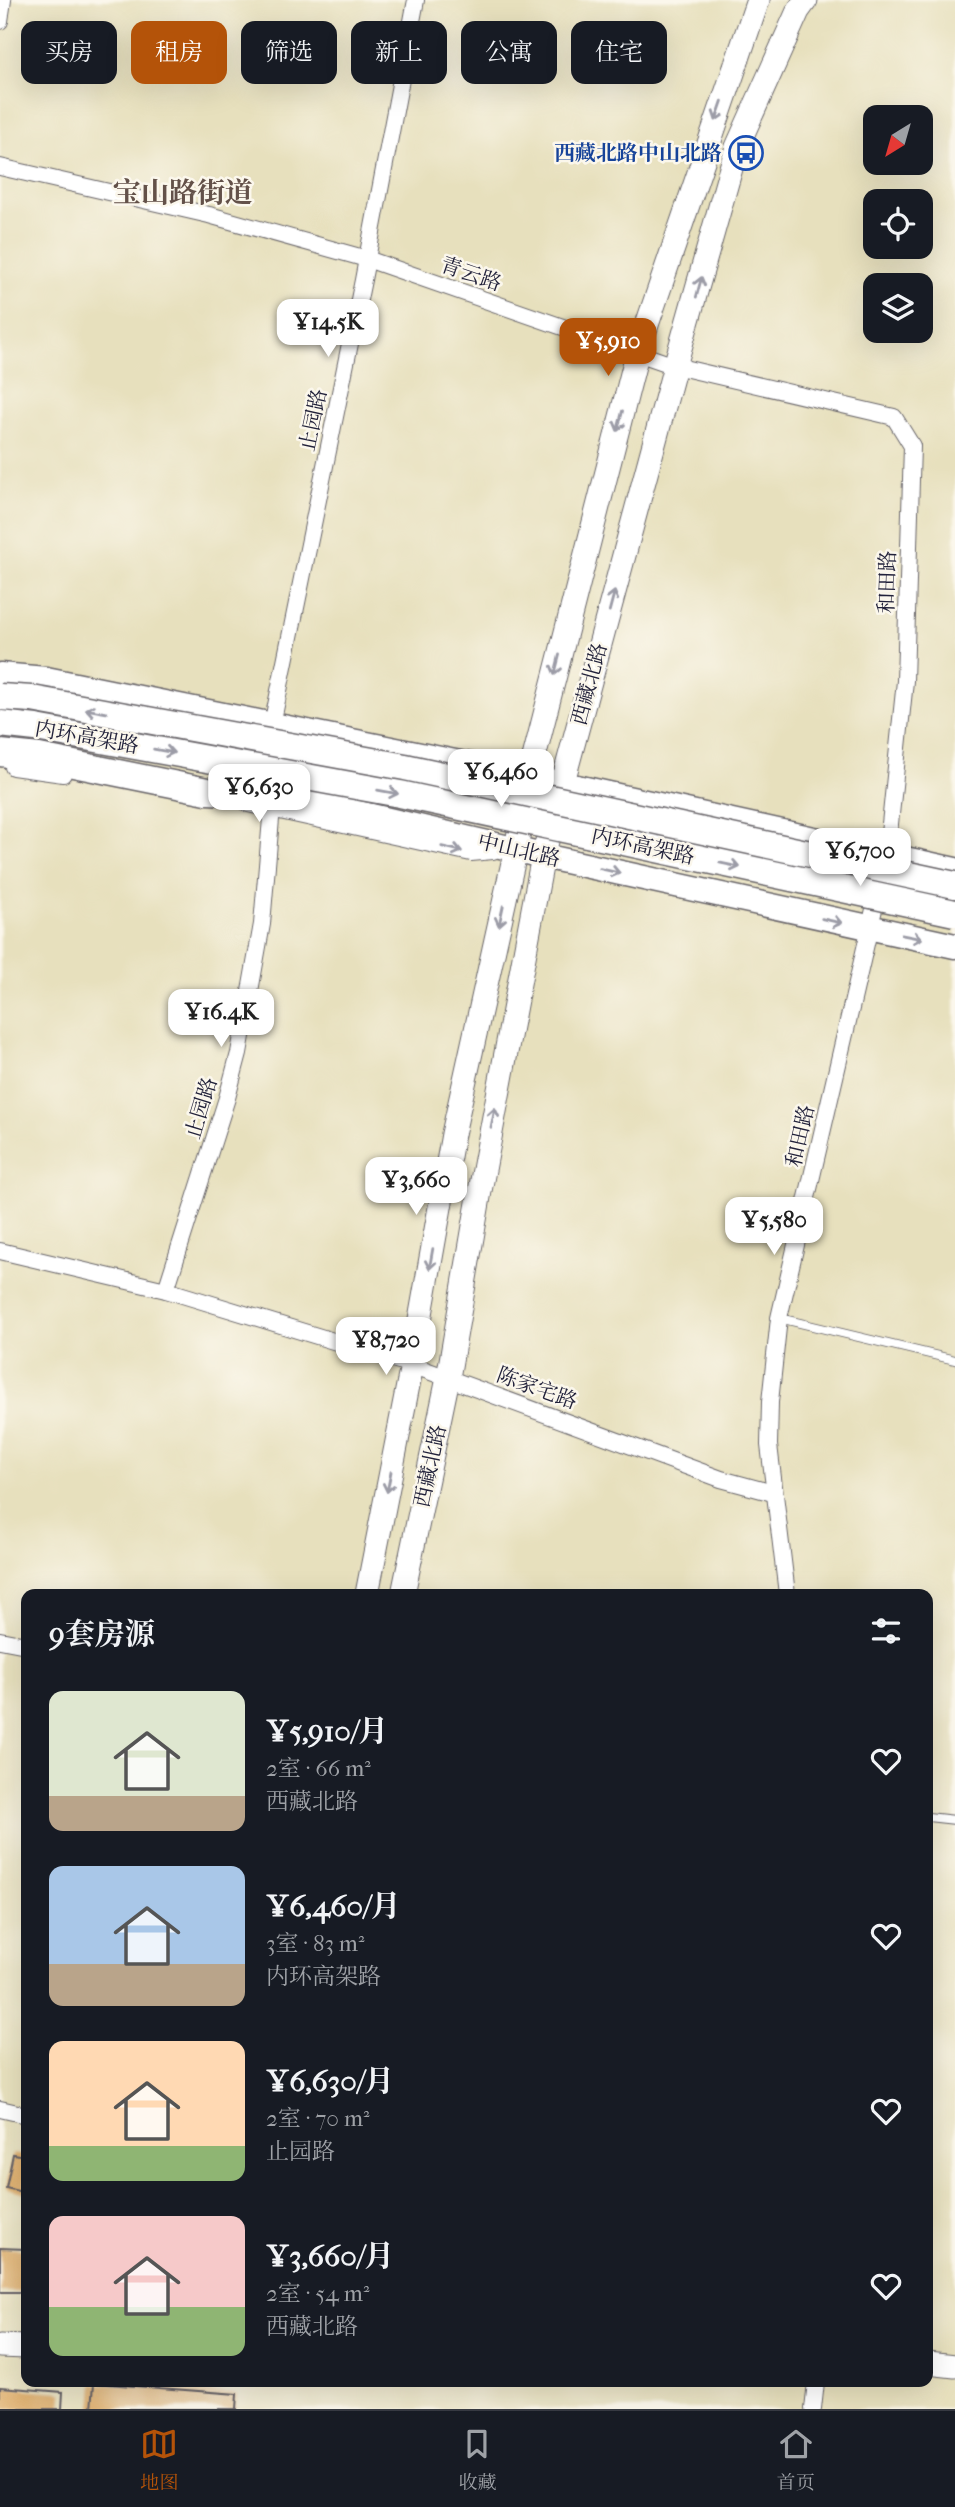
<!DOCTYPE html>
<html lang="zh">
<meta charset="utf-8">
<style>
:root{--surface:#171b24;--page:#242831;--text:#f1f3f6;--muted:#9ea1a6;--line:#363941;--accent:#b45309}
body{margin:0;font-family:"IM FELL French Canon","Noto Serif SC",serif;background:var(--page);color:var(--text);height:100vh;display:flex;flex-direction:column;font-size:26px;white-space:nowrap}
*{box-sizing:border-box;margin:0}
p{font-size:23px;color:var(--muted)}
.icon{flex:none;width:38px;height:38px;fill:none;stroke:currentColor;stroke-width:2;stroke-linecap:round;stroke-linejoin:round}
.map{position:relative;flex:1;overflow:hidden}
.drawer{position:absolute;left:21px;top:1589px;width:912px;height:798px;display:flex;flex-direction:column;background:var(--surface);border-radius:14px;box-shadow:0 7px 28px #0002}
.drawer>*{flex:none}
.hud{position:absolute;left:21px;top:21px;width:914px;height:63px;display:flex;gap:14px}
.needle{width:46px;rotate:217deg}
.fabs{position:absolute;left:863px;top:105px;display:grid;gap:14px}
.fabs a{display:grid;place-items:center;width:70px;height:70px;border-radius:14px;background:var(--surface);box-shadow:0 7px 28px #0002;font-size:35px}
.price{position:absolute;translate:-50% -60px;padding:0 16px;border-radius:14px;background:#fff;color:#222;font-size:23px;line-height:46px;filter:drop-shadow(0 2px 4px #0008)}
.price::after{content:'';position:absolute;left:50%;top:42px;width:21px;height:16px;margin-left:-10px;background:inherit;clip-path:polygon(0 0,100% 0,50% 100%)}
.price.selected{background:var(--accent);color:#fff}
ul{padding:0;list-style:none}
li{display:flex;align-items:center;gap:21px;height:175px;padding:0 28px}
li span{display:grid;place-items:center;flex:none;width:196px;height:140px;border-radius:14px;color:#555}
li>.icon{margin-inline-start:auto}
span .icon{width:84px;height:84px;fill:#fffc;stroke-width:1}
li b{font-size:30px}
h2{display:flex;justify-content:space-between;align-items:center;height:84px;padding:0 28px;font-size:30px}
.pill{padding:0 24px;border-radius:14px;background:var(--surface);box-shadow:0 7px 28px #0002;font-size:24px;line-height:63px}
.pill.selected{background:var(--accent);color:#fff}
.menu{display:flex;justify-content:space-around;align-items:center;height:98px;border-top:2px solid var(--line);background:var(--surface);font-size:19px;color:var(--muted)}
.menu a{display:grid;justify-items:center;gap:4px}
.menu .selected{color:var(--accent)}
.map>svg:first-child{display:block}
.building{fill:#dba862}
.lines{fill:none;stroke-linecap:round;stroke-linejoin:round}
.service-casing{stroke:#676468;stroke-width:10}
.minor-casing{stroke:#676468;stroke-width:18}
.secondary-casing{stroke:#676468;stroke-width:25}
.primary-casing{stroke:#676468;stroke-width:27}
.trunk-casing{stroke:#676468;stroke-width:29}
.service{stroke:#fff;stroke-width:8}
.minor{stroke:#fff;stroke-width:16}
.secondary{stroke:#fff;stroke-width:23}
.primary{stroke:#fff;stroke-width:24}
.trunk{stroke:#fff;stroke-width:26}
.trunk-bridge-casing{stroke:#676468;stroke-width:29;stroke-linecap:butt}
.trunk-bridge{stroke:#fff;stroke-width:26}
.oneway{stroke:#9c9ca7}
.labels{text-anchor:middle;dominant-baseline:central;stroke-width:5;stroke-linejoin:round;paint-order:stroke}
.transit-label{font-size:21px;font-weight:bold;fill:#164399;stroke:#fbf7ec;text-anchor:end}
.street-label{font-size:21px;fill:#22223b;stroke:#fbf7ec}
.district-label{font-size:28px;font-weight:bold;fill:#635149;stroke:#fbf7ec}
</style>
<div class="map">
<svg width="955" height="2409" viewBox="0 0 955 2409">
<rect width="100%" height="100%" fill="#fbf7ec"/>
<filter id="ink" filterUnits="userSpaceOnUse"><feTurbulence type="fractalNoise" baseFrequency=".0143" numOctaves="2"/><feDisplacementMap in="SourceGraphic" scale="14" xChannelSelector="R" yChannelSelector="G"/><feConvolveMatrix kernelMatrix="1 2 1 2 8 2 1 2 1" color-interpolation-filters="sRGB"/></filter>
<filter id="wash" filterUnits="userSpaceOnUse"><feTurbulence type="fractalNoise" baseFrequency=".00686" numOctaves="4" result="noise"/><feDisplacementMap in="SourceGraphic" scale="28" xChannelSelector="R" yChannelSelector="G"/><feGaussianBlur stdDeviation="1.57" result="paint"/><feColorMatrix in="noise" values="0 0 0 0 0 0 0 0 0 0 0 0 0 0 0 0 0 1.4 0 .05"/><feComposite in="paint" operator="in"/></filter>
<g filter="url(#wash)">
<rect width="100%" height="100%" fill="#e7e0bd"/>
<g id="blocks">
<g class="building">
<polygon points="13,2154 26,2156 26,2193 6,2188"/>
<polygon points="0,2248 26,2249 26,2292 0,2292"/>
<polygon points="94,2383 237,2394 236,2409 92,2409"/>
<polygon points="0,2387 63,2392 62,2409 0,2409"/>
</g>
</g>
</g>
<g filter="url(#ink)">
<use href="#blocks" fill-opacity="0" stroke="#676468" stroke-width="2"/>
<g class="lines">
<g class="service-casing">
<g id="service">
<polyline points="779,1318 955,1360"/>
<polyline points="928,1817 955,1820"/>
</g>
</g>
<g class="minor-casing">
<g id="minor">
<polyline points="0,21 3,0"/>
<polyline points="0,167 209,215 367,259 675,366 894,417 912,446 905,681 888,843"/>
<polyline points="272,725 363,280 416,0"/>
<polyline points="13,767 63,774"/>
<polyline points="248,804 471,853 493,851"/>
<polyline points="0,1251 166,1290 412,1365 721,1479 773,1493"/>
<polyline points="166,1290 227,1098 239,1053 262,924 272,807"/>
<polyline points="787,1594 769,1445 770,1402 779,1318 885,862"/>
<polyline points="0,1640 26,1645"/>
<polyline points="0,2109 26,2115"/>
<polyline points="813,2409 816,2382"/>
</g>
</g>
<g class="secondary-casing">
<g id="secondary">
<polyline points="367,1594 412,1365 453,1134 516,849 529,777 637,354 758,0"/>
<polyline points="403,1594 448,1378 480,1191 543,856 675,366 737,147 798,11 806,0"/>
<polyline points="0,2346 26,2347"/>
<polyline points="928,2363 955,2366"/>
</g>
</g>
<g class="primary-casing">
<g id="primary">
<polyline points="0,675 46,679 554,782 955,870"/>
<polyline points="259,790 543,856 955,946"/>
</g>
</g>
<g class="trunk-casing">
<polyline id="trunk" points="0,753 39,757 207,791 278,794"/>
</g>
<use href="#service" class="service"/>
<use href="#minor" class="minor"/>
<use href="#secondary" class="secondary"/>
<use href="#primary" class="primary"/>
<use href="#trunk" class="trunk"/>
<g class="trunk-bridge-casing">
<g id="trunk-bridge">
<polyline points="0,697 32,699 405,767 955,885"/>
<polyline points="0,724 36,728 400,794 955,913"/>
</g>
</g>
<use href="#trunk-bridge" class="trunk-bridge"/>
</g>
<defs><path id="oneway-shaft" d="M-6 0H5M1.5-3L5.5 0L1.5 3" fill="none" stroke-width="1.6" stroke-linecap="round" stroke-linejoin="round" transform="scale(1.75)"/></defs>
<g class="oneway">
<use href="#oneway-shaft" transform="translate(719 111) rotate(109)"/>
<use href="#oneway-shaft" transform="translate(699 287) rotate(-75)"/>
<use href="#oneway-shaft" transform="translate(620 421) rotate(104)"/>
<use href="#oneway-shaft" transform="translate(612 601) rotate(-75)"/>
<use href="#oneway-shaft" transform="translate(557 665) rotate(104)"/>
<use href="#oneway-shaft" transform="translate(96 711) rotate(-170)"/>
<use href="#oneway-shaft" transform="translate(164 751) rotate(10)"/>
<use href="#oneway-shaft" transform="translate(388 792) rotate(10)"/>
<use href="#oneway-shaft" transform="translate(452 849) rotate(13)"/>
<use href="#oneway-shaft" transform="translate(730 865) rotate(12)"/>
<use href="#oneway-shaft" transform="translate(610 871) rotate(13)"/>
<use href="#oneway-shaft" transform="translate(501 916) rotate(102)"/>
<use href="#oneway-shaft" transform="translate(832 921) rotate(13)"/>
<use href="#oneway-shaft" transform="translate(912 937) rotate(11)"/>
<use href="#oneway-shaft" transform="translate(493 1118) rotate(-79)"/>
<use href="#oneway-shaft" transform="translate(431 1259) rotate(100)"/>
<use href="#oneway-shaft" transform="translate(389 1482) rotate(101)"/>
</g>
</g>
<defs>
<g id="bus-ring" transform="scale(1.75)"><circle r="9.5" fill="#fbf7ec" stroke="#1a4fb4" stroke-width="1.5"/><path d="M-5-6H5V4H4V6H2V4H-2V6H-4V4H-5ZM-3.5-4V0h7V-4ZM-3.5 1.2v1.5H-2V1.2ZM2 1.2v1.5H3.5V1.2Z" fill="#1a4fb4"/></g>
</defs>
<g fill-rule="evenodd">
<use href="#bus-ring" x="746" y="153"/>
</g>
<g class="labels">
<g class="transit-label">
<text x="722" y="153">西藏北路中山北路</text>
</g>
<g class="street-label">
<text transform="translate(471 274) rotate(19)">青云路</text>
<text transform="translate(313 420) rotate(-78)">止园路</text>
<text transform="translate(887 582) rotate(-88)">和田路</text>
<text transform="translate(589 684) rotate(-75)">西藏北路</text>
<text transform="translate(87 737) rotate(10)">内环高架路</text>
<text transform="translate(643 846) rotate(12)">内环高架路</text>
<text transform="translate(519 850) rotate(13)">中山北路</text>
<text transform="translate(201 1108) rotate(-73)">止园路</text>
<text transform="translate(800 1136) rotate(-77)">和田路</text>
<text transform="translate(537 1388) rotate(20)">陈家宅路</text>
<text transform="translate(430 1466) rotate(-78)">西藏北路</text>
</g>
<g class="district-label">
<text x="183" y="192">宝山路街道</text>
</g>
</g>
</svg>
<div class="fabs">
<a><svg class="needle" viewBox="-14 -14 28 28"><path d="M0-13l5 13h-10z" fill="#e53935"/><path d="M0 13l5-13h-10z" fill="#9ea1a6"/></svg></a>
<a><svg class="icon" aria-label="locate" viewBox="0 0 24 24"><circle cx="12" cy="12" r="6"/><path d="M12 2v4M12 18v4M2 12h4M18 12h4"/></svg></a>
<a><svg class="icon" aria-label="layers" viewBox="0 0 24 24"><path d="M12 4l9 5-9 5-9-5zM3 14l9 5 9-5"/></svg></a>
</div>
<b class="price" style="left:328px;top:359px">¥14.5K</b>
<b class="price selected" style="left:608px;top:378px">¥5,910</b>
<b class="price" style="left:501px;top:809px">¥6,460</b>
<b class="price" style="left:259px;top:824px">¥6,630</b>
<b class="price" style="left:860px;top:888px">¥6,700</b>
<b class="price" style="left:221px;top:1049px">¥16.4K</b>
<b class="price" style="left:416px;top:1217px">¥3,660</b>
<b class="price" style="left:774px;top:1257px">¥5,580</b>
<b class="price" style="left:386px;top:1377px">¥8,720</b>
<div class="hud">
<a class="pill">买房</a>
<a class="pill selected">租房</a>
<a class="pill">筛选</a>
<a class="pill">新上</a>
<a class="pill">公寓</a>
<a class="pill">住宅</a>
</div>
<section class="drawer">
<h2>9套房源<svg class="icon" aria-label="filters" viewBox="0 0 24 24"><path d="M4 7h16M4 17h16"/><circle cx="9" cy="7" r="2"/><circle cx="15" cy="17" r="2"/></svg></h2>
<ul>
<li><span style="background:linear-gradient(#dfe7d0 75%,#b9a48a 0)"><svg class="icon" aria-label="home" viewBox="0 0 24 24"><path d="M3 11l9-7 9 7M6 9v11h12V9"/></svg></span><div><b>¥5,910/月</b><p>2室 · 66 m²</p><p>西藏北路</p></div><svg class="icon" aria-label="heart" viewBox="0 0 24 24"><path d="M12 20l-8-8c-3-5 5-10 8-4 3-6 11-1 8 4z"/></svg></li>
<li><span style="background:linear-gradient(#a9c7e8 70%,#b9a48a 0)"><svg class="icon" aria-label="home" viewBox="0 0 24 24"><path d="M3 11l9-7 9 7M6 9v11h12V9"/></svg></span><div><b>¥6,460/月</b><p>3室 · 83 m²</p><p>内环高架路</p></div><svg class="icon" aria-label="heart" viewBox="0 0 24 24"><path d="M12 20l-8-8c-3-5 5-10 8-4 3-6 11-1 8 4z"/></svg></li>
<li><span style="background:linear-gradient(#ffd9b3 75%,#8fb573 0)"><svg class="icon" aria-label="home" viewBox="0 0 24 24"><path d="M3 11l9-7 9 7M6 9v11h12V9"/></svg></span><div><b>¥6,630/月</b><p>2室 · 70 m²</p><p>止园路</p></div><svg class="icon" aria-label="heart" viewBox="0 0 24 24"><path d="M12 20l-8-8c-3-5 5-10 8-4 3-6 11-1 8 4z"/></svg></li>
<li><span style="background:linear-gradient(#f6c9c9 65%,#8fb573 0)"><svg class="icon" aria-label="home" viewBox="0 0 24 24"><path d="M3 11l9-7 9 7M6 9v11h12V9"/></svg></span><div><b>¥3,660/月</b><p>2室 · 54 m²</p><p>西藏北路</p></div><svg class="icon" aria-label="heart" viewBox="0 0 24 24"><path d="M12 20l-8-8c-3-5 5-10 8-4 3-6 11-1 8 4z"/></svg></li>
</ul>
</section>
</div>
<nav class="menu">
<a class="selected"><svg class="icon" aria-label="map" viewBox="0 0 24 24"><path d="M3 6l6-2 6 2 6-2v14l-6 2-6-2-6 2zM9 4v14M15 6v14"/></svg>地图</a>
<a><svg class="icon" aria-label="saved" viewBox="0 0 24 24"><path d="M7 4h10v16l-5-4-5 4z"/></svg>收藏</a>
<a><svg class="icon" aria-label="home" viewBox="0 0 24 24"><path d="M3 11l9-7 9 7M6 9v11h12V9"/></svg>首页</a>
</nav>
